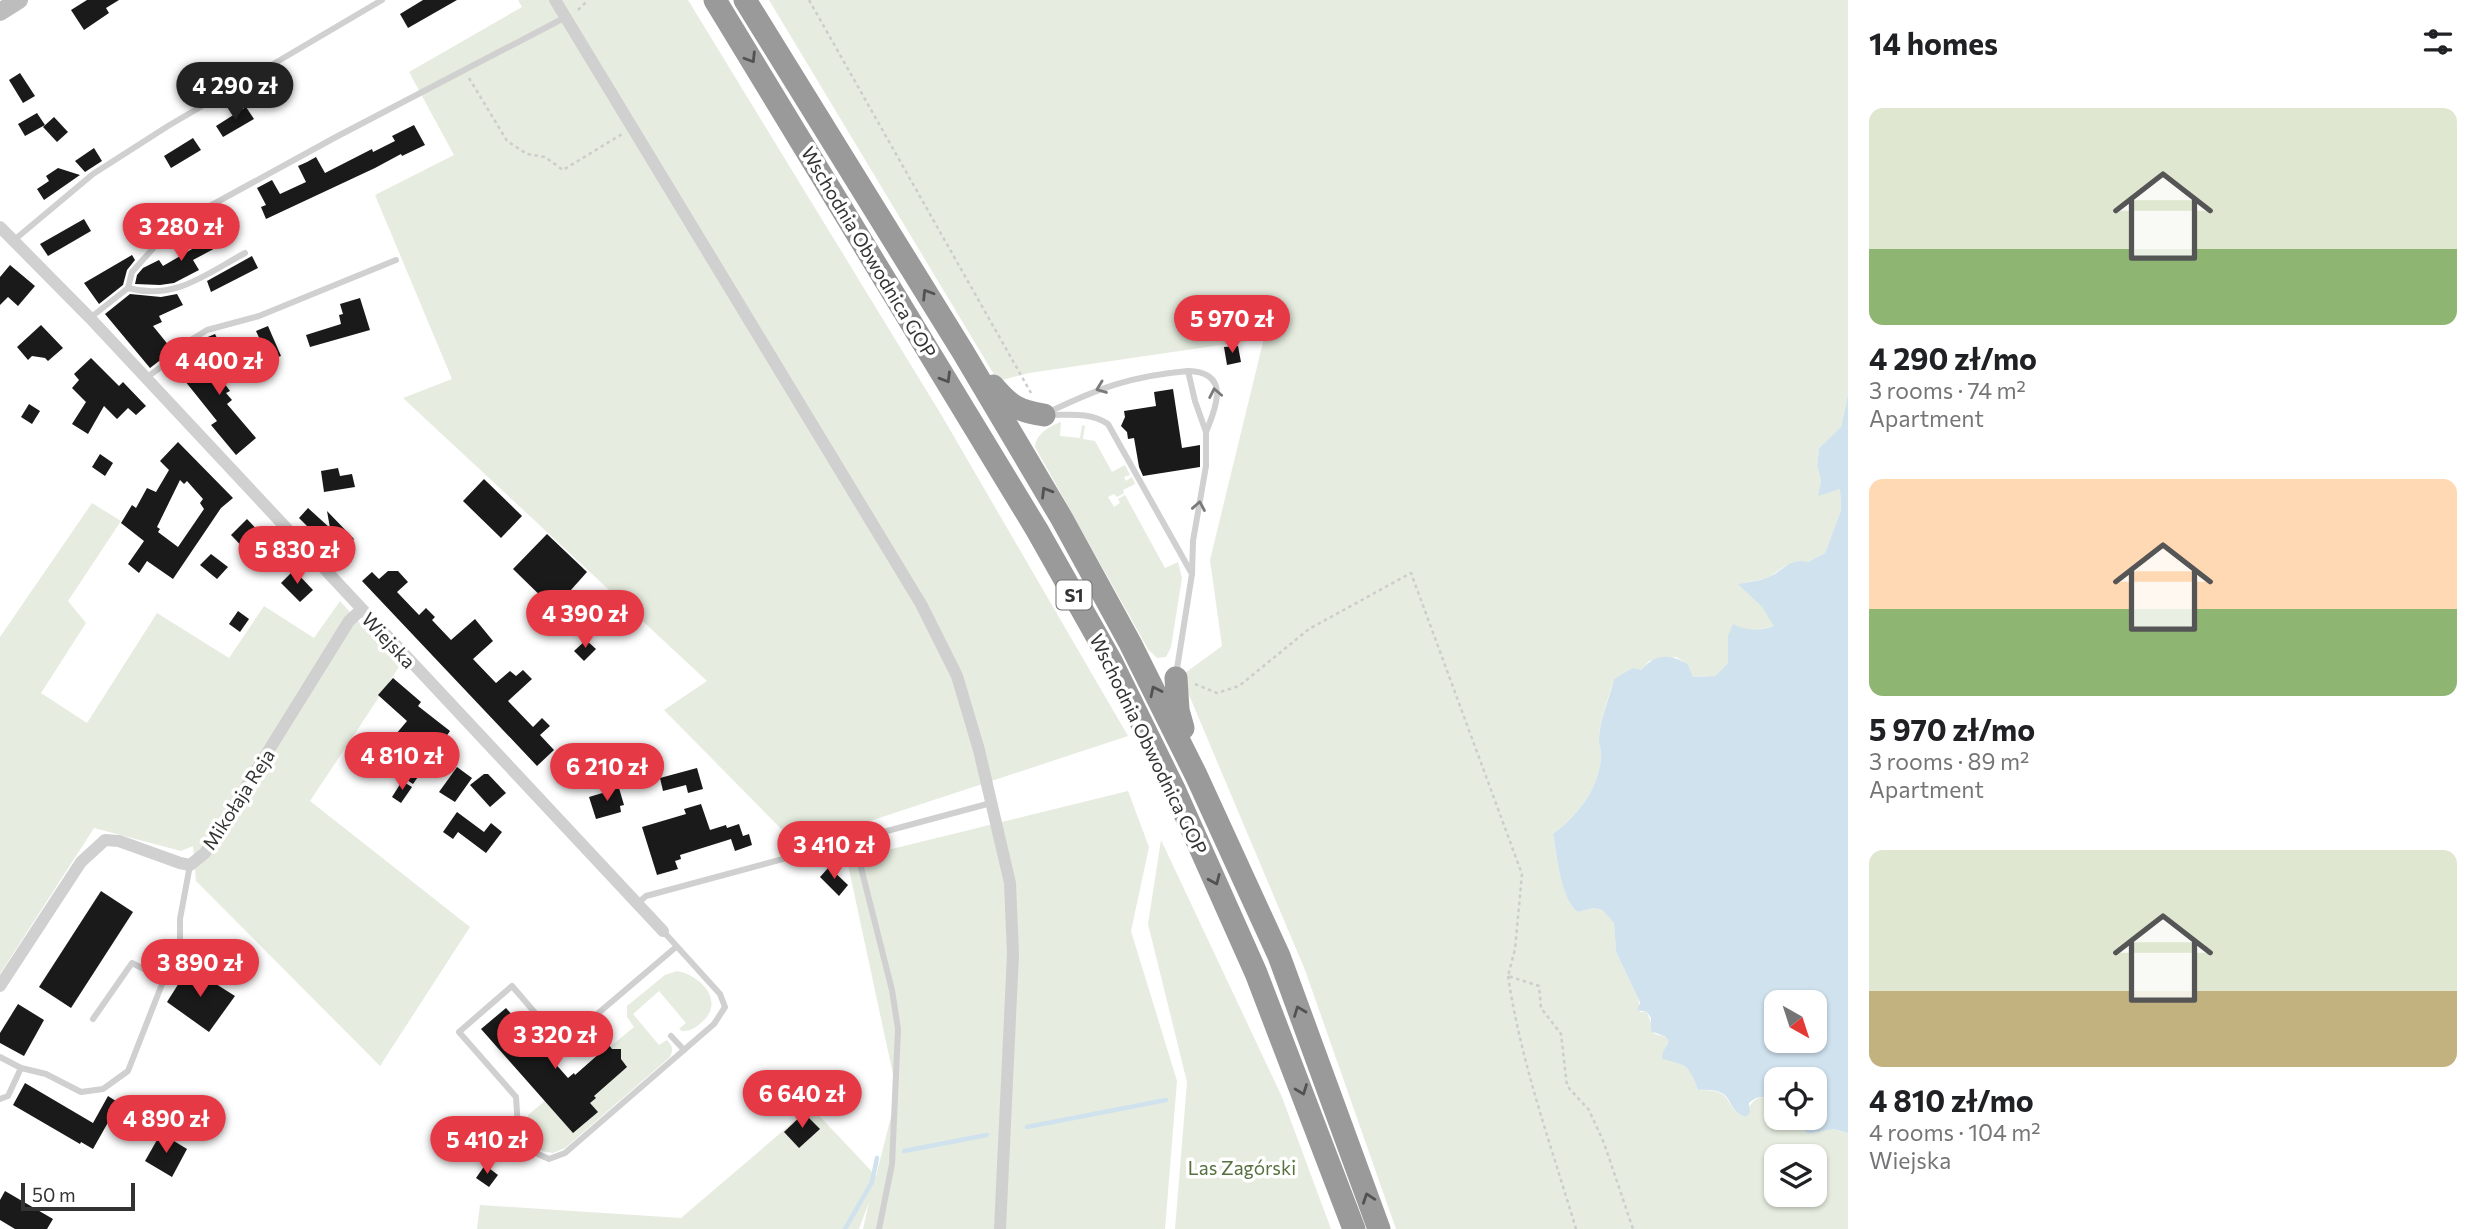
<!DOCTYPE html>
<meta charset="utf-8">
<style>
:root{--surface:#fff;--page:#f2f2f2;--text:#202124;--muted:#757577;--accent:#e63946}
body{margin:0;font-family:Commissioner,sans-serif;background:var(--page);color:var(--text);height:100vh;display:flex;flex-direction:column;font-size:26px;white-space:nowrap}
*{box-sizing:border-box;margin:0}
p{font-size:23px;color:var(--muted)}
.icon{flex:none;width:38px;height:38px;fill:none;stroke:currentColor;stroke-width:2;stroke-linecap:round;stroke-linejoin:round}
.map{position:relative;flex:1;overflow:hidden}
.side{display:flex;flex-direction:column;background:var(--surface);width:630px}
.side>*{flex:none}
.needle{width:46px;rotate:141deg}
.buttons{position:absolute;left:1764px;top:990px;display:grid;gap:14px}
.buttons a{display:grid;place-items:center;width:63px;height:63px;border-radius:14px;background:var(--surface);box-shadow:0 2px 5px #0004;font-size:35px}
.scale{position:absolute;left:21px;bottom:18px;width:114px;box-sizing:border-box;padding-left:7px;border:4px solid #333;border-top:0;font-size:19px;line-height:24px;white-space:nowrap;color:#333;-webkit-text-stroke:5px #fff;paint-order:stroke}
.price{position:absolute;translate:-50% -60px;padding:0 16px;border-radius:24px;background:var(--accent);color:#fff;font-size:23px;line-height:46px;filter:drop-shadow(0 2px 4px #0008)}
.price::after{content:'';position:absolute;left:50%;top:42px;width:21px;height:16px;margin-left:-10px;background:inherit;clip-path:polygon(0 0,100% 0,50% 100%)}
.price.current{background:#222;color:#fff}
ul{padding:0;list-style:none}
li{display:grid;align-content:center;gap:14px;height:371px;padding:0 21px}
li span{display:grid;place-items:center;height:217px;border-radius:14px;color:#555}
li>.icon{margin-inline-start:auto}
span .icon{width:126px;height:126px;fill:#fffc;stroke-width:1}
li b{font-size:30px}
h2{display:flex;justify-content:space-between;align-items:center;height:84px;padding:0 21px;font-size:30px}
main{display:flex;flex:1;min-height:0}
.map>svg:first-child{display:block}
.green{fill:#e6ecdf;fill-rule:evenodd}
.water{fill:#cfe2ee;fill-rule:evenodd}
.lines{fill:none;stroke-linecap:round;stroke-linejoin:round}
.stream{stroke:#cfe2ee;stroke-width:4.5}
.building{fill:#1a1a1a;fill-rule:evenodd}
.path{stroke:#cdcdcd;stroke-width:2.5;stroke-dasharray:3.5 3.5;stroke-linecap:butt}
.lane{stroke:#d0d0d0;stroke-width:6}
.street{stroke:#d0d0d0;stroke-width:12}
.secondary{stroke:#bdbdbd;stroke-width:18}
.highway{stroke:#9a9a9a;stroke-width:23}
.oneway{stroke:#525252}
.oneway2{stroke:#7a7a7a}
.labels{text-anchor:middle;dominant-baseline:central;stroke-width:7;stroke-linejoin:round;paint-order:stroke}
.shield{fill:#fff;stroke:#707070;stroke-width:2}
.shield-label{font-size:18px;font-weight:bold;fill:#333}
.street-label{font-size:19px;fill:#333;stroke:#fff}
.park-label{font-size:19px;fill:#56703f;stroke:#fff}
</style>
<main>
<div class="map">
<svg width="1848" height="1229" viewBox="0 0 1848 1229">
<rect width="100%" height="100%" fill="#fff"/>
<g class="green">
<polygon points="518,0 688,0 942,416 1128,736 797,845 664,710 707,681 403,398 452,379 375,195 454,155 409,72 522,7"/>
<path d="M 769,0 L 1848,0 L 1848,394 L 1841,427 L 1819,448 L 1817,465 L 1821,481 L 1819,495 L 1840,489 L 1841,510 L 1825,553 L 1808,562 L 1785,566 L 1768,578 L 1739,584 L 1762,607 L 1775,626 L 1755,630 L 1742,629 L 1729,651 L 1728,663 L 1715,676 L 1693,677 L 1688,664 L 1676,657 L 1649,661 L 1641,670 L 1614,679 C 1609,697 1600,718 1599,737 C 1598,744 1602,751 1601,758 C 1598,790 1578,815 1553,834 C 1557,855 1560,899 1578,912 L 1594,908 L 1602,910 L 1614,923 L 1616,952 L 1638,998 L 1640,1012 L 1647,1012 L 1655,1034 L 1666,1037 L 1669,1042 L 1663,1051 L 1692,1072 L 1698,1090 C 1738,1089 1722,1108 1745,1117 C 1750,1101 1760,1090 1776,1102 L 1776,1118 L 1787,1123 L 1796,1123 L 1808,1134 L 1834,1129 L 1848,1133 L 1848,1229 L 1396,1229 L 1305,970 L 1181,676 L 1222,646 L 1210,560 L 1265,334 L 1248,341 L 1029,373 L 998,381 ZM 1776,1157 L 1815,1157 L 1815,1195 L 1776,1195 Z"/>
<path d="M 1061,422 L 1060,436 L 1080,438 L 1082,425 L 1085,426 L 1083,439 L 1095,441 L 1112,472 L 1125,465 L 1130,475 L 1124,477 L 1126,481 L 1132,477 L 1135,484 L 1123,490 L 1124,493 L 1117,497 L 1114,494 L 1108,497 L 1114,507 L 1120,503 L 1118,499 L 1125,495 L 1165,568 L 1178,562 L 1182,578 L 1171,647 L 1166,657 L 1157,658 L 1148,649 L 1035,447 C 1036,434 1049,426 1061,422 Z"/>
<polygon points="92,503 121,521 68,601 86,623 41,693 87,723 157,613 229,658 264,606 314,638 340,601 399,667 310,801 470,927 380,1066 196,881 193,846 181,851 94,828 0,974 0,637"/>
<polygon points="1128,791 1149,847 1131,931 1177,1081 1165,1229 863,1229 869,1202 859,1229 477,1229 480,1205 681,1218 811,1107 876,1176 897,1093 847,860"/>
<polygon points="1161,840 1282,1097 1331,1229 1175,1229 1187,1082 1148,924"/>
<path d="M 677,971 C 700,975 726,1001 702,1022 C 695,1028 691,1031 682,1031 L 679,1029 L 686,1023 L 659,991 L 633,1014 L 659,1045 L 667,1040 C 672,1046 674,1049 670,1057 L 565,1148 L 553,1153 L 542,1151 L 527,1133 L 524,1125 L 528,1115 L 634,1027 L 627,1017 L 627,1006 L 665,975 Z"/>
</g>
<path class="water" d="M 1848,394 L 1848,1133 L 1834,1129 L 1808,1134 L 1796,1123 L 1787,1123 L 1779,1118 L 1815,1118 L 1815,1080 L 1776,1080 L 1776,1102 C 1767,1095 1758,1095 1749,1103 L 1750,1113 L 1745,1117 C 1722,1108 1739,1088 1698,1090 C 1690,1066 1687,1065 1662,1059 L 1663,1051 L 1669,1042 L 1666,1037 L 1651,1031 L 1651,1018 L 1647,1012 L 1637,1010 L 1640,1003 L 1638,998 L 1616,952 L 1614,923 L 1602,910 L 1594,908 L 1578,912 C 1560,899 1557,855 1553,834 C 1578,815 1598,790 1601,758 C 1602,751 1598,744 1599,737 C 1600,718 1610,697 1614,679 L 1633,668 L 1641,670 C 1656,653 1670,654 1688,664 L 1693,677 L 1715,676 L 1728,663 L 1728,636 L 1733,624 C 1747,631 1760,631 1774,626 L 1762,607 L 1738,584 C 1747,582 1758,581 1767,578 C 1782,572 1790,557 1808,562 L 1825,553 L 1841,510 L 1840,489 L 1818,496 L 1821,481 L 1817,465 L 1819,448 L 1841,427 ZM 1776,1003 L 1815,1003 L 1815,1041 L 1776,1041 Z"/>
<g class="lines">
<g class="stream">
<polyline points="1027,1127 1166,1100"/>
<polyline points="904,1151 987,1135"/>
<polyline points="845,1229 872,1182 877,1158"/>
</g>
</g>
<g class="building">
<polygon points="87,0 119,0 106,8 109,13 84,30 71,10"/>
<polygon points="423,0 457,0 408,28 400,14"/>
<polygon points="20,73 35,96 23,103 9,80"/>
<polygon points="246,107 254,119 223,137 216,126"/>
<polygon points="37,113 45,125 25,136 18,124"/>
<polygon points="54,117 68,132 57,142 43,127"/>
<polygon points="414,125 425,145 402,156 401,154 375,168 266,219 261,207 266,205 257,188 272,180 280,194 306,182 298,166 307,162 316,157 325,173 372,149 373,152 395,141 392,136"/>
<polygon points="193,138 201,150 171,168 164,156"/>
<polygon points="94,148 102,161 85,172 75,161"/>
<polygon points="58,168 80,175 44,200 37,189 49,181 46,176"/>
<polygon points="84,219 91,231 48,256 40,244"/>
<polygon points="230,227 236,237 193,260 199,270 174,283 160,285 135,284 137,275 143,268 159,260 163,266"/>
<polygon points="132,255 135,260 127,270 123,285 99,304 84,283"/>
<polygon points="252,256 258,268 211,292 207,281"/>
<polygon points="10,265 35,286 18,306 8,297 0,305 0,277"/>
<polygon points="130,294 161,297 177,294 183,305 159,316 162,322 153,326 170,347 161,355 163,358 150,368 105,314"/>
<polygon points="360,298 370,330 310,347 306,335 341,324 339,315 343,314 340,304"/>
<polygon points="41,325 63,348 48,361 45,358 32,356 28,360 17,347"/>
<polygon points="268,326 281,356 269,360 256,331"/>
<polygon points="215,334 233,370 218,375 230,391 226,393 232,400 227,404 256,438 236,455 211,425 217,421 185,381 182,372 215,363 203,339"/>
<polygon points="1238,346 1241,362 1227,365 1224,347"/>
<polygon points="91,358 119,386 123,382 146,406 136,415 128,408 117,419 104,406 88,434 72,424 86,402 72,388 79,380 74,374"/>
<polygon points="1173,389 1182,448 1200,445 1200,467 1143,476 1139,467 1134,438 1128,439 1127,432 1121,426 1125,417 1124,411 1156,406 1154,392"/>
<polygon points="29,404 40,411 32,424 21,417"/>
<path d="M 178,442 L 233,498 L 221,508 L 173,579 L 147,561 L 139,573 L 128,564 L 144,541 L 121,523 L 132,505 L 136,508 L 147,488 L 156,492 L 169,470 L 160,461 ZM 180,480 L 184,484 L 187,481 L 203,499 L 200,503 L 204,509 L 178,547 L 158,532 L 160,529 L 157,527 Z"/>
<polygon points="100,454 113,463 105,476 92,467"/>
<polygon points="338,468 340,476 352,474 355,487 324,492 321,471"/>
<polygon points="484,479 522,516 501,538 463,501"/>
<polygon points="308,508 330,528 327,511 354,539 336,555 299,518"/>
<polygon points="247,519 269,542 253,558 231,535"/>
<polygon points="547,534 587,572 554,609 513,569"/>
<polygon points="211,554 228,567 217,579 200,565"/>
<polygon points="294,570 313,590 300,602 281,583"/>
<polygon points="388,571 398,571 408,582 397,592 419,615 426,608 435,617 432,620 451,640 475,619 493,641 473,659 496,683 510,671 516,676 523,670 532,679 508,701 533,727 542,718 550,726 540,735 554,750 537,766 362,581 372,572 379,579"/>
<polygon points="238,611 249,619 240,632 229,624"/>
<polygon points="586,640 596,649 584,661 574,651"/>
<polygon points="393,678 421,702 418,706 450,731 413,784 401,776 403,772 380,753 407,721 378,695"/>
<polygon points="457,767 472,778 455,802 439,792"/>
<polygon points="697,768 703,789 688,793 686,785 663,791 660,778"/>
<polygon points="484,774 488,774 506,793 490,807 470,785"/>
<polygon points="402,781 412,787 401,803 392,797"/>
<polygon points="619,788 624,805 620,806 621,812 596,819 589,797"/>
<polygon points="701,804 710,830 726,825 727,828 739,824 743,836 749,834 752,845 735,851 731,839 680,855 681,859 675,861 678,869 657,875 642,827 686,814 684,809"/>
<polygon points="457,812 484,832 491,823 502,832 486,853 458,832 453,839 443,832"/>
<polygon points="829,867 848,885 839,896 820,877"/>
<polygon points="101,891 133,912 71,1008 39,987"/>
<polygon points="189,967 235,996 209,1032 167,1002"/>
<polygon points="18,1004 44,1020 24,1056 0,1043 0,1033"/>
<polygon points="506,1008 568,1078 574,1073 575,1075 609,1045 612,1049 621,1049 621,1059 627,1067 594,1096 596,1098 590,1103 598,1112 573,1133 481,1029"/>
<polygon points="25,1083 93,1123 108,1096 119,1103 93,1149 81,1142 80,1144 13,1105"/>
<polygon points="804,1113 820,1129 799,1148 784,1132"/>
<polygon points="161,1133 187,1149 172,1177 145,1161"/>
<polygon points="485,1165 498,1175 489,1187 476,1178"/>
<polygon points="5,1191 53,1219 47,1229 15,1229 0,1220 0,1200"/>
</g>
<g class="lines">
<g class="path">
<polyline points="809,0 1031,393"/>
<polyline points="578,10 588,0"/>
<polyline points="469,78 507,141 527,154 545,157 563,170 622,134"/>
<polyline points="1195,684 1217,693 1239,686 1309,629 1411,573 1522,874 1515,949 1508,976 1539,986 1541,1008 1561,1034 1567,1086 1589,1110 1604,1143 1633,1229"/>
<path d="M 1508,976 C 1521,1063 1551,1145 1576,1229"/>
</g>
<g class="lane">
<polyline points="13,241 93,174 168,126 382,0"/>
<path d="M 128,288 C 175,301 206,274 245,253"/>
<polyline points="90,318 128,288 132,272 157,244 208,207 336,137 566,17"/>
<path d="M 1188,371 C 1230,372 1217,406 1206,432"/>
<polyline points="146,378 173,358 186,343 207,330 259,316 396,260"/>
<path d="M 1049,412 C 1099,388 1131,376 1188,371 L 1195,401 L 1206,432 L 1206,466 L 1193,541 L 1192,574"/>
<path d="M 1050,415 C 1070,415 1090,412 1108,424 L 1192,574 L 1176,675"/>
<polyline points="854,840 892,990 898,1029 892,1164 879,1229"/>
<polyline points="637,904 646,896 991,803"/>
<polyline points="663,931 720,994 725,1007 714,1024 565,1153 549,1159 538,1154 518,1128 516,1097 459,1032 512,986 562,1044 676,947"/>
<polyline points="93,1019 132,963 164,979"/>
<polyline points="671,1036 684,1050"/>
<polyline points="0,1057 21,1068 46,1074 81,1092 103,1089 128,1071 164,979 180,950 180,919 190,865"/>
<polyline points="0,1099 8,1096 21,1068"/>
</g>
<g class="street">
<polyline points="555,0 921,604 957,676 979,750 1010,883 1013,954 1000,1229"/>
<polyline points="0,227 90,318 663,931"/>
<polyline points="0,986 81,862 105,840 119,841 180,863 190,865 205,853 349,621 361,610"/>
</g>
<polyline class="secondary" points="0,12 19,0"/>
<g class="highway">
<polyline points="715,0 1037,530 1112,663 1174,789 1256,973 1354,1229"/>
<polyline points="745,0 963,352 1062,519 1130,643 1196,775 1279,956 1379,1229"/>
<path d="M 993,386 C 1010,406 1018,411 1044,415"/>
<polyline points="1176,678 1178,710 1183,728"/>
</g>
</g>
<defs><path id="oneway-chevron" d="M-2-3.5L2.5 0L-2 3.5" fill="none" stroke-width="1.6" stroke-linecap="round" stroke-linejoin="round" transform="scale(1.75)"/></defs>
<g class="oneway">
<use href="#oneway-chevron" transform="translate(751 58) rotate(58)"/>
<use href="#oneway-chevron" transform="translate(927 294) rotate(-122)"/>
<use href="#oneway-chevron" transform="translate(946 378) rotate(59)"/>
<use href="#oneway-chevron" transform="translate(1046 492) rotate(-121)"/>
<use href="#oneway-chevron" transform="translate(1155 691) rotate(-116)"/>
<use href="#oneway-chevron" transform="translate(1215 880) rotate(66)"/>
<use href="#oneway-chevron" transform="translate(1299 1011) rotate(-111)"/>
<use href="#oneway-chevron" transform="translate(1302 1090) rotate(69)"/>
<use href="#oneway-chevron" transform="translate(1368 1198) rotate(-109)"/>
</g>
<g class="oneway2">
<use href="#oneway-chevron" transform="translate(1101 388) rotate(159)"/>
<use href="#oneway-chevron" transform="translate(1215 393) rotate(-101)"/>
<use href="#oneway-chevron" transform="translate(1199 506) rotate(-80)"/>
</g>
<g class="labels">
<rect class="shield" x="1056.5" y="580.5" width="35" height="29" rx="5"/>
<g class="shield-label">
<text x="1074" y="595">S1</text>
</g>
<g class="street-label">
<text transform="translate(869 252) rotate(59)">Wschodnia Obwodnica GOP</text>
<text transform="translate(389 640) rotate(47)">Wiejska</text>
<text transform="translate(1149 744) rotate(64)">Wschodnia Obwodnica GOP</text>
<text transform="translate(238 799) rotate(-57)">Mikołaja Reja</text>
</g>
<g class="park-label">
<text x="1242" y="1167">Las Zagórski</text>
</g>
</g>
</svg>
<div class="buttons">
<a><svg class="needle" viewBox="-14 -14 28 28"><path d="M0-13l5 13h-10z" fill="#e53935"/><path d="M0 13l5-13h-10z" fill="#757577"/></svg></a>
<a><svg class="icon" aria-label="locate" viewBox="0 0 24 24"><circle cx="12" cy="12" r="6"/><path d="M12 2v4M12 18v4M2 12h4M18 12h4"/></svg></a>
<a><svg class="icon" aria-label="layers" viewBox="0 0 24 24"><path d="M12 4l9 5-9 5-9-5zM3 14l9 5 9-5"/></svg></a>
</div>
<div class="scale">50 m</div>
<b class="price current" style="left:235px;top:122px">4 290 zł</b>
<b class="price" style="left:181px;top:263px">3 280 zł</b>
<b class="price" style="left:1232px;top:355px">5 970 zł</b>
<b class="price" style="left:219px;top:397px">4 400 zł</b>
<b class="price" style="left:297px;top:586px">5 830 zł</b>
<b class="price" style="left:585px;top:650px">4 390 zł</b>
<b class="price" style="left:402px;top:792px">4 810 zł</b>
<b class="price" style="left:607px;top:803px">6 210 zł</b>
<b class="price" style="left:834px;top:881px">3 410 zł</b>
<b class="price" style="left:200px;top:999px">3 890 zł</b>
<b class="price" style="left:555px;top:1071px">3 320 zł</b>
<b class="price" style="left:802px;top:1130px">6 640 zł</b>
<b class="price" style="left:166px;top:1155px">4 890 zł</b>
<b class="price" style="left:487px;top:1176px">5 410 zł</b>
</div>
<section class="side">
<h2>14 homes<svg class="icon" aria-label="filters" viewBox="0 0 24 24"><path d="M4 7h16M4 17h16"/><circle cx="9" cy="7" r="2"/><circle cx="15" cy="17" r="2"/></svg></h2>
<ul>
<li><span style="background:linear-gradient(#dfe7d0 65%,#8fb573 0)"><svg class="icon" aria-label="home" viewBox="0 0 24 24"><path d="M3 11l9-7 9 7M6 9v11h12V9"/></svg></span><div><b>4 290 zł/mo</b><p>3 rooms · 74 m²</p><p>Apartment</p></div></li>
<li><span style="background:linear-gradient(#ffd9b3 60%,#8fb573 0)"><svg class="icon" aria-label="home" viewBox="0 0 24 24"><path d="M3 11l9-7 9 7M6 9v11h12V9"/></svg></span><div><b>5 970 zł/mo</b><p>3 rooms · 89 m²</p><p>Apartment</p></div></li>
<li><span style="background:linear-gradient(#dfe7d0 65%,#c2b280 0)"><svg class="icon" aria-label="home" viewBox="0 0 24 24"><path d="M3 11l9-7 9 7M6 9v11h12V9"/></svg></span><div><b>4 810 zł/mo</b><p>4 rooms · 104 m²</p><p>Wiejska</p></div></li>
</ul>
</section>
</main>
